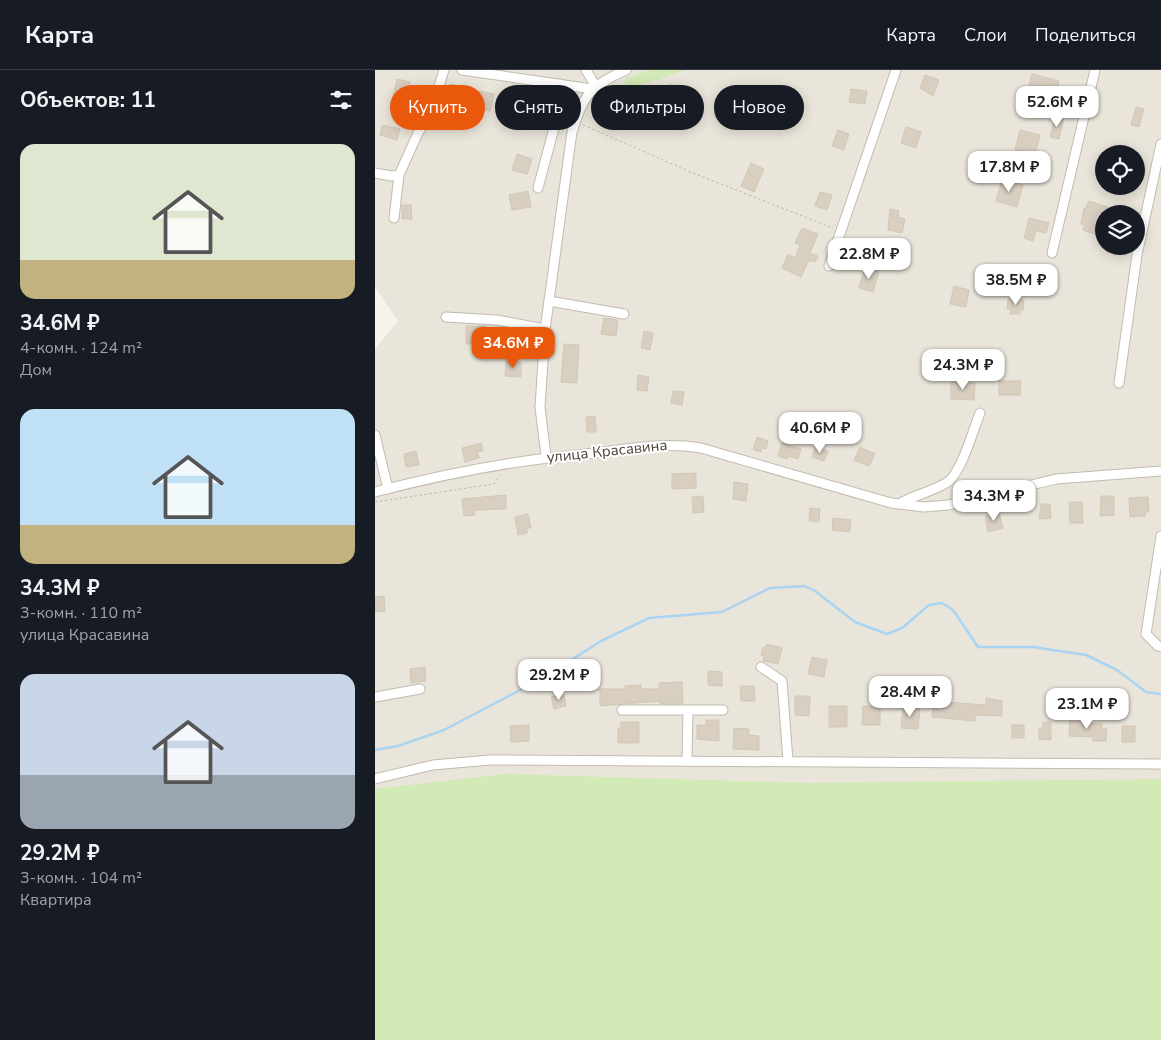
<!DOCTYPE html>
<html lang="ru">
<meta charset="utf-8">
<style>
:root{--surface:#171b24;--page:#242831;--text:#f1f3f6;--muted:#9ea1a6;--line:#363941;--accent:#ea580c}
body{margin:0;font-family:"Nunito Sans",sans-serif;background:var(--page);color:var(--text);height:100vh;display:flex;flex-direction:column;font-size:19px;white-space:nowrap}
*{box-sizing:border-box;margin:0}
p{font-size:16px;color:var(--muted)}
.icon{flex:none;width:28px;height:28px;fill:none;stroke:currentColor;stroke-width:2;stroke-linecap:round;stroke-linejoin:round}
.map{position:relative;flex:1;overflow:hidden}
.details{display:flex;flex-direction:column;background:var(--surface);width:375px}
.details>*{flex:none}
.top-card{position:absolute;left:15px;top:15px;width:475px;height:45px;display:flex;gap:10px}
.tools{position:absolute;left:720px;top:75px;display:grid;gap:10px}
.tools a{display:grid;place-items:center;width:50px;height:50px;border-radius:50%;background:var(--surface);box-shadow:0 2px 12px #0003;font-size:25px}
.price{position:absolute;translate:-50% -42px;padding:0 11px;border-radius:10px;background:#fff;color:#222;font-size:16px;line-height:32px;filter:drop-shadow(0 1px 2px #0008)}
.price::after{content:'';position:absolute;left:50%;top:30px;width:15px;height:11px;margin-left:-8px;background:inherit;clip-path:polygon(0 0,100% 0,50% 100%)}
.price.current{background:var(--accent);color:#fff}
ul{padding:0;list-style:none}
li{display:grid;align-content:center;gap:10px;height:265px;padding:0 20px}
li span{display:grid;place-items:center;height:155px;border-radius:15px;color:#555}
li>.icon{margin-inline-start:auto}
span .icon{width:90px;height:90px;fill:#fffc;stroke-width:1}
li b{font-size:21px}
h2{display:flex;justify-content:space-between;align-items:center;height:60px;padding:0 20px;font-size:21px}
.pill{padding:0 18px;border-radius:22px;background:var(--surface);box-shadow:0 2px 12px #0003;font-size:18px;line-height:45px}
.pill.current{background:var(--accent);color:#fff}
header{display:flex;align-items:center;gap:30px;box-sizing:border-box;height:70px;padding:0 25px;background:var(--surface);border-bottom:1px solid var(--line)}
header strong{font-size:24px}
nav{display:flex;gap:28px;margin-inline-start:auto;font-size:18px}
main{display:flex;flex:1;min-height:0}
.map>svg:first-child{display:block}
.residential{fill:#eae5da;fill-rule:evenodd}
.green{fill:#d2eab5}
.lines{fill:none;stroke-linecap:round;stroke-linejoin:round}
.stream{stroke:#a9d4f2;stroke-width:2.5}
.building{fill:#d8cfc1;stroke:#d3c7b4}
.minor-casing{stroke:#c2bbae;stroke-width:11}
.path{stroke:#c4b79f;stroke-width:1;stroke-dasharray:2.5 2.5;stroke-linecap:butt}
.minor{stroke:#fff;stroke-width:9}
.labels{text-anchor:middle;dominant-baseline:central;stroke-width:4;stroke-linejoin:round;paint-order:stroke}
.street-label{font-size:15px;fill:#4b4439;stroke:#fff}
</style>
<header>
<strong>Карта</strong>
<nav><a>Карта</a><a>Слои</a><a>Поделиться</a></nav>
</header>
<main>
<section class="details">
<h2>Объектов: 11<svg class="icon" aria-label="filters" viewBox="0 0 24 24"><path d="M4 7h16M4 17h16"/><circle cx="9" cy="7" r="2"/><circle cx="15" cy="17" r="2"/></svg></h2>
<ul>
<li><span style="background:linear-gradient(#dfe7d0 75%,#c2b280 0)"><svg class="icon" aria-label="home" viewBox="0 0 24 24"><path d="M3 11l9-7 9 7M6 9v11h12V9"/></svg></span><div><b>34.6M ₽</b><p>4-комн. · 124 m²</p><p>Дом</p></div></li>
<li><span style="background:linear-gradient(#bfe0f5 75%,#c2b280 0)"><svg class="icon" aria-label="home" viewBox="0 0 24 24"><path d="M3 11l9-7 9 7M6 9v11h12V9"/></svg></span><div><b>34.3M ₽</b><p>3-комн. · 110 m²</p><p>улица Красавина</p></div></li>
<li><span style="background:linear-gradient(#c9d6e8 65%,#9aa5b1 0)"><svg class="icon" aria-label="home" viewBox="0 0 24 24"><path d="M3 11l9-7 9 7M6 9v11h12V9"/></svg></span><div><b>29.2M ₽</b><p>3-комн. · 104 m²</p><p>Квартира</p></div></li>
</ul>
</section>
<div class="map">
<svg width="786" height="970" viewBox="0 0 786 970">
<rect width="100%" height="100%" fill="#f6f3ec"/>
<path class="residential" d="M 0,0 L 786,0 L 786,736 L 0,732 L 0,279 L 23,251 L 0,217 ZM 729,84 L 761,84 L 761,116 L 729,116 ZM 729,144 L 761,144 L 761,176 L 729,176 Z"/>
<g class="green">
<polygon points="274,0 311,0 251,20 249,16 251,8"/>
<polygon points="130,704 432,713 786,709 786,970 0,970 0,719"/>
</g>
<g class="lines">
<polyline class="stream" points="0,680 23,676 69,660 168,608 226,571 274,548 347,542 395,518 430,516 440,521 480,552 512,564 527,558 554,535 567,533 578,540 603,577 658,577 711,585 742,600 771,622 786,624"/>
</g>
<g class="building">
<polygon points="657,4 684,11 678,34 651,26"/>
<polygon points="550,5 564,10 558,26 545,18"/>
<polygon points="22,9 35,12 31,30 18,27"/>
<polygon points="76,14 88,17 83,36 71,33"/>
<polygon points="294,14 313,19 308,37 289,32"/>
<polygon points="476,19 492,21 490,34 474,32"/>
<polygon points="104,21 119,24 115,41 100,37"/>
<polygon points="134,28 143,30 142,34 146,35 144,42 131,40"/>
<polygon points="761,37 769,39 764,57 756,55"/>
<polygon points="681,46 689,48 684,69 675,67"/>
<polygon points="7,55 25,59 22,70 5,65"/>
<polygon points="531,57 546,62 541,78 526,73"/>
<polygon points="463,60 474,64 469,80 457,76"/>
<polygon points="645,60 665,65 660,85 640,80"/>
<polygon points="142,84 157,89 152,104 137,100"/>
<polygon points="376,93 389,99 379,122 366,116"/>
<polygon points="627,109 648,115 642,137 621,131"/>
<polygon points="153,121 156,137 137,140 134,125"/>
<polygon points="445,122 457,125 452,140 440,136"/>
<polygon points="714,131 733,137 731,144 729,144 726,161 722,159 720,164 708,160 710,155 706,154 709,138 711,138"/>
<polygon points="27,135 36,135 37,149 27,149"/>
<polygon points="515,139 524,141 523,147 530,149 527,163 513,160"/>
<polygon points="654,148 674,153 671,163 661,161 658,171 649,168"/>
<polygon points="427,158 443,164 435,183 443,186 440,192 434,190 426,207 407,198 413,184 420,188 425,175 420,173"/>
<polygon points="490,197 504,201 498,222 484,218"/>
<polygon points="579,216 594,220 591,237 575,234"/>
<polygon points="633,229 649,230 648,241 645,240 645,244 635,244 636,239 632,239"/>
<polygon points="229,248 243,250 241,266 226,264"/>
<rect x="91" y="256" width="20" height="18"/>
<polygon points="269,261 278,263 275,280 266,278"/>
<polygon points="189,274 204,275 202,313 186,312"/>
<polygon points="131,292 146,292 146,307 130,306"/>
<polygon points="263,305 274,307 272,321 262,320"/>
<polygon points="624,311 646,311 645,325 624,325"/>
<polygon points="576,312 600,313 599,330 576,329"/>
<polygon points="298,321 309,322 307,335 296,333"/>
<polygon points="220,346 221,362 212,362 211,347"/>
<polygon points="382,367 393,371 391,379 387,378 386,382 378,380"/>
<polygon points="106,373 108,381 102,382 104,388 90,392 87,378"/>
<polygon points="407,373 426,379 423,389 413,386 412,389 403,386"/>
<polygon points="440,377 453,381 449,391 437,387"/>
<polygon points="485,377 500,384 494,396 479,390"/>
<polygon points="41,381 44,395 31,397 29,384"/>
<polygon points="321,403 321,418 297,419 297,404"/>
<polygon points="359,412 373,414 371,431 358,429"/>
<polygon points="131,425 131,439 99,440 100,445 89,446 87,429"/>
<polygon points="328,426 329,442 318,443 317,427"/>
<polygon points="726,426 739,426 739,445 725,446"/>
<polygon points="773,427 774,442 770,442 770,446 755,447 754,428"/>
<polygon points="694,432 707,432 708,453 695,453"/>
<polygon points="666,434 675,434 676,448 664,449"/>
<polygon points="435,438 445,439 444,452 434,451"/>
<polygon points="624,443 628,458 613,462 610,446"/>
<polygon points="153,444 156,458 152,458 152,463 143,465 140,447"/>
<polygon points="458,448 476,450 475,462 457,460"/>
<polygon points="9,526 10,541 0,542 0,527"/>
<polygon points="392,574 407,578 403,594 388,591 389,586 386,585 388,577 391,577"/>
<polygon points="437,587 452,590 449,607 433,604"/>
<polygon points="50,597 51,611 36,613 35,599"/>
<polygon points="333,601 347,602 347,616 333,615"/>
<polygon points="307,612 308,634 285,634 285,631 225,636 225,619 250,619 250,616 266,615 266,619 284,619 284,613"/>
<polygon points="365,616 379,616 380,631 366,631"/>
<polygon points="189,624 191,636 179,639 176,627"/>
<polygon points="420,626 435,626 434,646 420,645"/>
<polygon points="611,628 627,631 627,646 600,645 600,651 557,647 558,631 611,635"/>
<rect x="454" y="636" width="18" height="21"/>
<polygon points="488,636 505,636 505,655 487,655"/>
<polygon points="528,637 545,639 543,659 526,658"/>
<polygon points="695,649 710,649 710,653 727,654 727,659 732,659 731,671 718,671 718,667 694,666"/>
<polygon points="331,650 344,650 344,671 322,669 322,655 331,655"/>
<polygon points="246,652 264,652 264,673 243,673 243,658 246,658"/>
<polygon points="668,652 676,652 676,670 664,669 664,658 668,658"/>
<polygon points="154,655 154,671 136,672 135,656"/>
<rect x="637" y="655" width="12" height="13"/>
<rect x="747" y="656" width="13" height="16"/>
<polygon points="359,658 374,659 374,665 384,666 384,680 358,679"/>
</g>
<g class="lines">
<g class="minor-casing">
<g id="minor">
<polyline points="87,0 217,19"/>
<polyline points="211,0 220,15"/>
<polyline points="0,103 16,106 24,105"/>
<polyline points="163,118 182,47 185,14"/>
<polyline points="19,148 24,105 43,63 56,42 69,0"/>
<polyline points="677,183 720,0"/>
<polyline points="454,196 521,0"/>
<polyline points="174,231 249,244"/>
<polyline points="71,247 122,250 170,259"/>
<polyline points="744,313 762,185 786,74"/>
<polyline points="0,365 13,419"/>
<path d="M 171,386 L 165,337 L 170,260 L 197,62 C 209,25 214,16 251,0"/>
<path d="M 0,422 C 65,405 134,391 202,385 C 244,381 283,371 326,378 L 516,433 L 549,437 L 573,435 L 681,409 L 786,401"/>
<path d="M 524,434 C 539,425 556,422 571,413 C 586,405 598,360 605,343"/>
<polyline points="786,466 771,564 783,576 786,577"/>
<polyline points="386,597 407,611 413,691"/>
<polyline points="0,627 45,619"/>
<polyline points="247,640 348,640"/>
<polyline points="312,691 313,640"/>
<polyline points="0,709 58,695 115,690 786,694"/>
</g>
</g>
<g class="path">
<polyline points="208,55 313,101 458,158"/>
<polyline points="0,432 119,414 125,405"/>
</g>
<use href="#minor" class="minor"/>
</g>
<g class="labels">
<g class="street-label">
<text transform="translate(232 381) rotate(-6)">улица Красавина</text>
</g>
</g>
</svg>
<div class="tools">
<a><svg class="icon" aria-label="locate" viewBox="0 0 24 24"><circle cx="12" cy="12" r="6"/><path d="M12 2v4M12 18v4M2 12h4M18 12h4"/></svg></a>
<a><svg class="icon" aria-label="layers" viewBox="0 0 24 24"><path d="M12 4l9 5-9 5-9-5zM3 14l9 5 9-5"/></svg></a>
</div>
<b class="price" style="left:682px;top:58px">52.6M ₽</b>
<b class="price" style="left:634px;top:123px">17.8M ₽</b>
<b class="price" style="left:494px;top:210px">22.8M ₽</b>
<b class="price" style="left:641px;top:236px">38.5M ₽</b>
<b class="price current" style="left:138px;top:299px">34.6M ₽</b>
<b class="price" style="left:588px;top:321px">24.3M ₽</b>
<b class="price" style="left:445px;top:384px">40.6M ₽</b>
<b class="price" style="left:619px;top:452px">34.3M ₽</b>
<b class="price" style="left:184px;top:631px">29.2M ₽</b>
<b class="price" style="left:535px;top:648px">28.4M ₽</b>
<b class="price" style="left:712px;top:660px">23.1M ₽</b>
<div class="top-card">
<a class="pill current">Купить</a>
<a class="pill">Снять</a>
<a class="pill">Фильтры</a>
<a class="pill">Новое</a>
</div>
</div>
</main>
